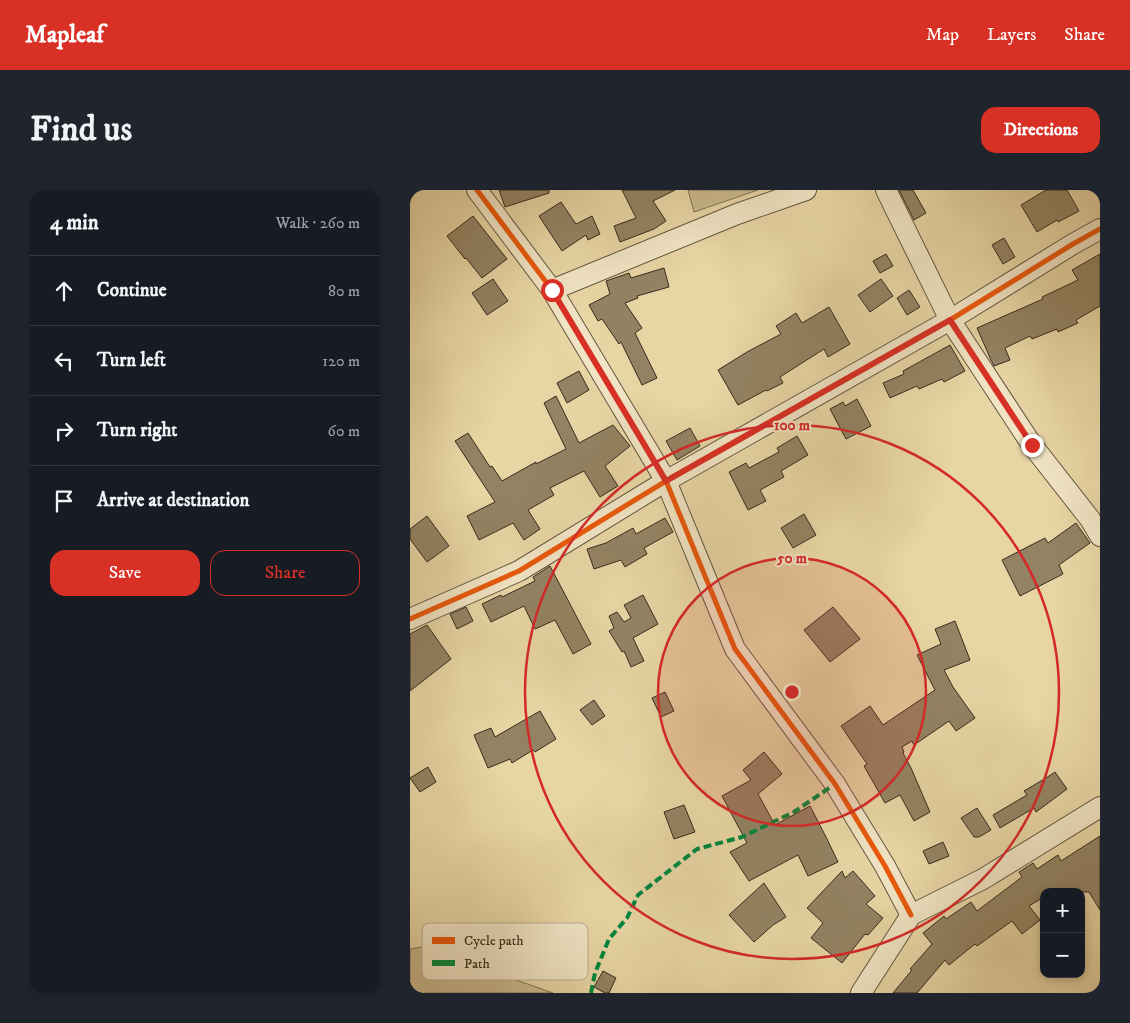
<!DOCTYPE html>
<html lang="en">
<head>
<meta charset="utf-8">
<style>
	:root { --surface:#171b24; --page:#20242c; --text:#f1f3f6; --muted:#9ea1a6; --line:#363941; --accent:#d93025 }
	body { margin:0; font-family:"IM FELL DW Pica",serif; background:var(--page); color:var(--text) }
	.controls { position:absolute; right:15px; bottom:15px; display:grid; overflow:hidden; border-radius:10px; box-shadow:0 2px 8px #0003 }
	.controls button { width:45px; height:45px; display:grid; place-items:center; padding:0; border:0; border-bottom:1px solid var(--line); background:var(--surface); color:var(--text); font:25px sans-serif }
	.stop { position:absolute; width:15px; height:15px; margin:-11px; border:4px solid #d93025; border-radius:50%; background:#fff }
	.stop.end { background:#d93025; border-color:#fff; box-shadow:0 1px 5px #0008 }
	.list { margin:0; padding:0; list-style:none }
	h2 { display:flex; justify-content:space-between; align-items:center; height:65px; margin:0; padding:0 20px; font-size:21px }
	h2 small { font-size:16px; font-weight:400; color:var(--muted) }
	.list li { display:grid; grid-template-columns:32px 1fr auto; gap:15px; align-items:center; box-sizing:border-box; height:70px; padding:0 20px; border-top:1px solid var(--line) }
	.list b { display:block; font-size:19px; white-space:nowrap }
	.list em { font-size:16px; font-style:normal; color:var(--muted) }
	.actions { display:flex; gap:10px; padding:15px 20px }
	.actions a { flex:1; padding:11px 0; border:1px solid var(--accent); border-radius:15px; text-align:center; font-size:18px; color:var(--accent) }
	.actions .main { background:var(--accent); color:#fff }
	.icon { flex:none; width:28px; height:28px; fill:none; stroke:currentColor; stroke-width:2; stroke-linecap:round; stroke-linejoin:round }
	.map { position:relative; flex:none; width:690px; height:803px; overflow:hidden; border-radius:15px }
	header { display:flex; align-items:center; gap:30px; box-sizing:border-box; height:70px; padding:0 25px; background:var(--accent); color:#fff }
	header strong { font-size:24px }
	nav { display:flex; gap:28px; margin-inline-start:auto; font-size:18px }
	.intro { display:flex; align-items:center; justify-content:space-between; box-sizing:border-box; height:120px; padding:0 30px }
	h1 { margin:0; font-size:35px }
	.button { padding:12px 22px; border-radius:15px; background:var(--accent); color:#fff; font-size:18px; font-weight:700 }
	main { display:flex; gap:30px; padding:0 30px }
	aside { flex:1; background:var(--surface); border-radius:15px; box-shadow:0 2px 8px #0003 }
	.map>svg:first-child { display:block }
	.green { fill:#cab88d; stroke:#807255 }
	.building { fill:#938363; stroke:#372b1d }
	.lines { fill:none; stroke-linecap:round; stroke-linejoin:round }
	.minor-casing { stroke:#63563f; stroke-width:22 }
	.minor { stroke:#f0e4c4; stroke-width:20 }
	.quiet { stroke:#00873e; stroke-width:4; stroke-dasharray:8 4; stroke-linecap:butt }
	.cycleway-casing { stroke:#f0e4c4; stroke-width:8 }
	.cycleway { stroke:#e8590c; stroke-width:5 }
	.route { stroke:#d93025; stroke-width:6 }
	.ring { fill:none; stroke:#d62828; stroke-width:2.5 }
	.key { fill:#f0e4c4; stroke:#b8ac92; stroke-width:1 }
	.key-label { font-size:14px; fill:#372b1d }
	.centre { fill:#d62828; stroke:#f0e4c4; stroke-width:2.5 }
	.ring-label { font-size:15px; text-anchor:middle; font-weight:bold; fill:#d62828; stroke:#f0e4c4; stroke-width:4; stroke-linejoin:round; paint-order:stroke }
</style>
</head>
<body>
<header>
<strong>Mapleaf</strong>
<nav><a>Map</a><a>Layers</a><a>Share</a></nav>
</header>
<div class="intro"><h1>Find us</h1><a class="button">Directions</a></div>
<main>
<aside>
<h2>4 min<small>Walk · 260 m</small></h2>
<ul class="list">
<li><svg class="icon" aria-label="ahead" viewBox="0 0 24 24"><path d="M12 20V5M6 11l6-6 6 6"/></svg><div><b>Continue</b></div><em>80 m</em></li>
<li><svg class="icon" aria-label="left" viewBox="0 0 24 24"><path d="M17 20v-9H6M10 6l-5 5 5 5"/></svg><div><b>Turn left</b></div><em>120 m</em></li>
<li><svg class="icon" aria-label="right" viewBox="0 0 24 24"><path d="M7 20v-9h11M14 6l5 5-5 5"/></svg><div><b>Turn right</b></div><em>60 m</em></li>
<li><svg class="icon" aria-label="arrive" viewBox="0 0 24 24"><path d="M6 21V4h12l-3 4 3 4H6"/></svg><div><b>Arrive at destination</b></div></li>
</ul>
<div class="actions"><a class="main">Save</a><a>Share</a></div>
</aside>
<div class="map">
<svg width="690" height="803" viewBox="0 0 690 803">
	<rect width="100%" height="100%" fill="#e8d5a4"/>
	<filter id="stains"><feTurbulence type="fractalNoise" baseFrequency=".004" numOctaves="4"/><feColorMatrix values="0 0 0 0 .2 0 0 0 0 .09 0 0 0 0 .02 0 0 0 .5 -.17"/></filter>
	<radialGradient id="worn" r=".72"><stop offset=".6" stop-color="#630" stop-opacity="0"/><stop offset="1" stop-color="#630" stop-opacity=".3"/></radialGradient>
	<g class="green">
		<polygon points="278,0 348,0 284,22"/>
		<polygon points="13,757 143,803 0,803 0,759"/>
	</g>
	<g class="building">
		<polygon points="89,0 139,0 139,3 95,17"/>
		<polygon points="212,0 265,0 243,11 256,31 244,39 210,52 204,36 226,28"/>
		<polygon points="489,0 503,0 516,23 504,30"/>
		<polygon points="636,0 657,0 669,21 648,32 647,30 627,42 611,15"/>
		<polygon points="151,12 166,34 182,26 190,44 178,50 176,45 152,61 129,26"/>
		<polygon points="63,26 97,69 72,88 56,68 55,69 37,46"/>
		<polygon points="594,48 605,67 593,74 582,55"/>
		<polygon points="476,64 483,76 470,83 463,71"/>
		<polygon points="690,64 690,116 666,130 668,133 648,142 647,139 622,149 620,146 595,158 600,170 584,176 581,170 567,138 633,109 632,107 668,90 662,80"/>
		<polygon points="254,78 259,97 227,106 228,108 215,113 232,138 225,143 247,188 232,195 211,152 209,154 192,129 188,131 179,115 200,104 196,91 219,83 221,88"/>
		<polygon points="83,89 98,111 77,125 62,103"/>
		<polygon points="471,89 483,106 460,122 448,105"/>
		<polygon points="499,100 510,117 497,125 487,108"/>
		<polygon points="419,117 440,154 418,167 414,159 370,187 373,193 357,201 356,200 328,215 308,180 337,162 371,144 366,136 386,123 392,133"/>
		<polygon points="540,155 555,181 534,192 532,189 509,199 507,196 480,208 473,193 494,184 493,181"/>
		<polygon points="169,181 179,200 157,213 147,193"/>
		<polygon points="146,206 169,253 203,235 220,256 195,276 208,296 190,307 174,281 140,298 144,305 118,320 130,339 114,350 103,333 69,350 57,326 85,312 45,251 58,243 80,277 82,276 92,291 126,272 126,274 156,259 134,213"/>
		<polygon points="447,209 461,236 436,249 420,219 433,212 435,216"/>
		<polygon points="280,238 290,256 267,270 256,251"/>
		<polygon points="387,246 398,265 371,281 374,287 350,300 356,311 338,320 319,282 336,273 339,278 369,262 367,258"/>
		<polygon points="394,324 406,345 383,358 371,338"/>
		<polygon points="17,326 39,356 17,372 0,349 0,339"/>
		<polygon points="255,328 263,342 234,358 237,364 215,377 211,370 184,379 177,359 196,353 223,338 226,344"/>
		<polygon points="666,333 680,353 649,375 653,384 610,406 592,370 635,348 638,353"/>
		<polygon points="140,376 181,454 163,464 145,430 125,439 114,416 81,432 72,414 91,405 92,407 125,391 123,387"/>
		<polygon points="233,405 248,434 223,448 234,471 221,477 214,461 212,462 199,441 204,438 199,426 207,422 214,432 221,428 214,415"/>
		<polygon points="56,417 63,431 47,439 40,424"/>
		<polygon points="423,417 450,449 420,472 394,440"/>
		<polygon points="545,431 560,470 534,480 543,497 565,528 546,541 539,531 504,555 502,551 492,557 494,562 493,563 501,578 520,622 504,631 490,605 475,613 454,576 457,574 431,536 460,516 473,535 525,500 507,465 531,454 525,439"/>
		<polygon points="17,435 41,469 0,501 0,444"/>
		<polygon points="255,502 264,521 251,527 242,508"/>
		<polygon points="184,510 195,526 182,535 170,520"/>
		<polygon points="130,521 146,549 125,562 123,560 102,573 100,569 78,578 64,545 81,538 85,547"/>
		<polygon points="354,562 372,584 348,604 365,635 400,616 416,647 428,672 398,686 388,665 339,691 320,662 337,653 312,606 341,590 333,580"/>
		<polygon points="18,577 26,592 10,602 0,588"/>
		<polygon points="645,582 657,599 626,622 624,618 590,638 583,625 617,605 614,601 636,588"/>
		<polygon points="274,615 285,642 264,649 254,622"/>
		<polygon points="567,618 581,640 569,647 564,647 551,628"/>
		<polygon points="690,646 690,720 679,702 634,702 634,707 619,716 630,730 612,744 602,731 567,756 565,754 539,775 535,770 507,803 483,803 502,780 500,779 522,754 513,743 534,726 536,729 561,712 567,721 612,687 609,682 623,673 627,679 648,665 651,671"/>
		<polygon points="533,652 539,666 519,674 513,661"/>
		<polygon points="432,681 435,688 443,681 465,706 456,714 473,728 458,745 455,744 432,773 401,748 413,733 397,718"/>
		<polygon points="354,693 376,727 363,735 344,752 319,725"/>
		<polygon points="193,781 206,788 199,803 195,803 184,797"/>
	</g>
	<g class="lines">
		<defs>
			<g id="minor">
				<polyline points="67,0 142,100 256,291 325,459 425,594 475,676 501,725"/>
				<polyline points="476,0 540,130 622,255 680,329 690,346"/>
				<polyline points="142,100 327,24 396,0"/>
				<polyline points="0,429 109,381 256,291 540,130 663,54 690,39"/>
				<polyline points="451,803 501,725 573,689 690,617"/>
			</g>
		</defs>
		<use href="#minor" class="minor-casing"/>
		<use href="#minor" class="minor"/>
		<polyline class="quiet" points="181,803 185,783 199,749 217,728 228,705 287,659 332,647 384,622 425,594"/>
		<defs>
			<g id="cycleway">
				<polyline points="67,0 142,100 256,291 325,459 425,594 475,676 501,725"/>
				<polyline points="0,429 109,381 256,291 540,130 663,54 690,39"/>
			</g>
		</defs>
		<use href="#cycleway" class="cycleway-casing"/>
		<use href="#cycleway" class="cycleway"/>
	</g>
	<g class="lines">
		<polyline class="route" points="142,100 256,291 540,130 622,255"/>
	</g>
	<circle cx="382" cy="502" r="134" fill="#d62828" fill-opacity=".12"/>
	<g class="ring">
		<circle cx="382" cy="502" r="134"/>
		<circle cx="382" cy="502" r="267"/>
	</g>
	<rect x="12" y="733" width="166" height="57" rx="8" class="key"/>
	<rect x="22" y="747" width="23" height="7" fill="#e8590c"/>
	<rect x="22" y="770" width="23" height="6" fill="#00873e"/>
	<g class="key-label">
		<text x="54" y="755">Cycle path</text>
		<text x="54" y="778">Path</text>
	</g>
	<circle cx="382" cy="502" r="8" class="centre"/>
	<g class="ring-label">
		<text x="382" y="240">100 m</text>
		<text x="382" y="373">50 m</text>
	</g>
	<rect width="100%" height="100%" filter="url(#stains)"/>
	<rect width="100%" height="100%" fill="url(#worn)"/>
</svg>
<div class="controls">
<button>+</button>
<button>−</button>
</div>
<div class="stop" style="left:142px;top:100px"></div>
<div class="stop end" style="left:622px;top:255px"></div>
</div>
</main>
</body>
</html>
